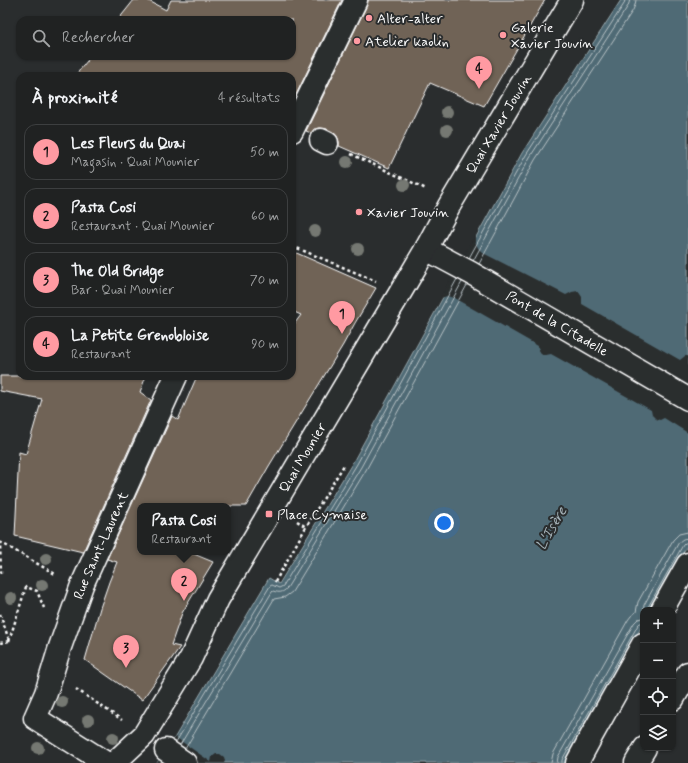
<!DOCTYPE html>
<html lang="fr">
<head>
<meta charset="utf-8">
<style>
	:root { --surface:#202222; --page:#2d2f2f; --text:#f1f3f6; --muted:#a2a4a5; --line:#3d3f40; --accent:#ff9aa2 }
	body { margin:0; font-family:Mynerve,sans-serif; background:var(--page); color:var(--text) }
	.controls { position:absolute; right:12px; bottom:12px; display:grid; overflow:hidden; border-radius:8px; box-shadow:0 1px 3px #0004 }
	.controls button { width:36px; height:36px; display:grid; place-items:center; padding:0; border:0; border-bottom:1px solid var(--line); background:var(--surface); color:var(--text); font:20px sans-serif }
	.you { position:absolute; left:444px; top:523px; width:14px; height:14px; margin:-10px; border:3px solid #fff; border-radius:50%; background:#1a73e8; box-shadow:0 0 0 6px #1a73e833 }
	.badge { display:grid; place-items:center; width:26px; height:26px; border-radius:50%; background:var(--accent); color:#111; font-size:13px; font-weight:700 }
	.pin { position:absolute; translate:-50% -33px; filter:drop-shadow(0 1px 2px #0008) }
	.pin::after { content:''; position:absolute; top:21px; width:14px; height:12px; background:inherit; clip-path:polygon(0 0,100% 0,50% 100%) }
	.popup { position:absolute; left:137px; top:503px; width:94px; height:52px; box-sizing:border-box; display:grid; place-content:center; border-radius:8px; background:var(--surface); filter:drop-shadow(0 1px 3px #0005); font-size:13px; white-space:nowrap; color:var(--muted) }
	.popup b { font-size:15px; color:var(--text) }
	.popup::after { content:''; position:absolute; left:50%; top:100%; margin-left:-8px; border:8px solid transparent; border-top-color:var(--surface) }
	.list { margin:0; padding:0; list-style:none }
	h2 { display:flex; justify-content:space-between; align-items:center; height:52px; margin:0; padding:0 16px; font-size:17px }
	h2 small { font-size:13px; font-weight:400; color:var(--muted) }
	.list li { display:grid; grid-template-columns:26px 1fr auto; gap:12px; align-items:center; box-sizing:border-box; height:56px; margin:0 8px 8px; padding:0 8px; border:1px solid var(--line); border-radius:12px }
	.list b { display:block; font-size:15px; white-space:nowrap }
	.list p { margin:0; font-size:13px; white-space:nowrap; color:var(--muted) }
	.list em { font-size:13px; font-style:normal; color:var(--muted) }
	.icon { flex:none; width:22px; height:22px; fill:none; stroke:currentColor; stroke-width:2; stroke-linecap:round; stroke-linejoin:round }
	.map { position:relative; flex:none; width:688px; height:763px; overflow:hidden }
	.search { position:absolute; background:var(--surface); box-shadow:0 1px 3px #0004; left:16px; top:16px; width:280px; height:44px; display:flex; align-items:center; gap:10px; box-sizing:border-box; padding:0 14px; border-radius:12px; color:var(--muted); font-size:15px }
	.panel { position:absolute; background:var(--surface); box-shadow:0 1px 3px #0004; left:16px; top:72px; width:280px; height:308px; border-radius:12px }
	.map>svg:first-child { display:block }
	.water { fill:#4f6a74; stroke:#95a6ac }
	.pier { fill:#2a2d2e }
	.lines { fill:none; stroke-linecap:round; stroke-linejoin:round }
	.shore { stroke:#b9c3c7; stroke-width:1 }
	.building { fill:#706357; stroke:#fff }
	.minor-casing { stroke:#fff; stroke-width:25 }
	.major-casing { stroke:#fff; stroke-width:25 }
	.path { stroke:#fff; stroke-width:2.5; stroke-dasharray:3 3; stroke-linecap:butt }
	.minor { stroke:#2a2d2e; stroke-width:22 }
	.major { stroke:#2a2d2e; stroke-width:22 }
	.tree { fill:#757872 }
	.poi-dot { fill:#ff9aa2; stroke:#2a2d2e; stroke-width:1.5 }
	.labels { text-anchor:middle; stroke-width:4; stroke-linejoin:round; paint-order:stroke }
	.poi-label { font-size:14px; fill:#fff; stroke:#2a2d2e; text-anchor:start }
	.street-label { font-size:14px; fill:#fff; stroke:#2a2d2e }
	.water-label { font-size:15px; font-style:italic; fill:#a7b4ba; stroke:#2a2d2e }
</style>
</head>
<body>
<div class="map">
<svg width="688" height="763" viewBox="0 0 688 763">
	<rect width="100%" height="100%" fill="#2a2d2e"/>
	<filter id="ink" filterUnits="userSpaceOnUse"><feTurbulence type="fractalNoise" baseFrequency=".025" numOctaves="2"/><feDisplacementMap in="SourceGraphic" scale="8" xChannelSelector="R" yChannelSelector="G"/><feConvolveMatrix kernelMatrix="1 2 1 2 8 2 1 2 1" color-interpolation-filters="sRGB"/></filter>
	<g filter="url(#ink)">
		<polygon class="water" points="621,0 688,0 688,544 651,610 643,610 643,624 565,763 157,763 175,737 269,578 279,584 353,462 522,153"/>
		<g class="pier">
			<polygon points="475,236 475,241 478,248 483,253 566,295 572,292 578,291 582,297 582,304 680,360 685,356 688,356 688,433 664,418 660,420 656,419 652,415 651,410 551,354 546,355 542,355 539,350 538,346 454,298 447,296 441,298"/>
			<polygon points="175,737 211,762 212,757 216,754 220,754 224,757 225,761 224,763 157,763"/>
		</g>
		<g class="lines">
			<g class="shore">
				<polyline points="469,258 526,155 624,4 625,0"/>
				<polyline points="473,261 530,157 628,6 630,0"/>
				<polyline points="479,264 535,160 633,10 635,5 636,0"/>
				<polyline points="648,610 648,607 683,545 685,543 688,543"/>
				<polyline points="643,612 644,605 679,542 683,539 688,538"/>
				<polyline points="176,742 270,586 272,585 279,588 283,586 357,464 457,279"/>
				<path d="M180,745L272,592L273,591C279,593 283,593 287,588L361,467L462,282"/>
				<polyline points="185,749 274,599 285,597 292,592 366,470 467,285"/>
				<polyline points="551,763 553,754 628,620 631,616 636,612 638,602 673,540 679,534 688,532"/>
				<polyline points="557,763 558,757 634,623 638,619 643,618"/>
				<polyline points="562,763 562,760 638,625 640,623 643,623"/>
			</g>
		</g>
		<g class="building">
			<polygon points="134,0 147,0 166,10 171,0 342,0 292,103 292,76 75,76 91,56 292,56 292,20 118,20"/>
			<polygon points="368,0 545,0 484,106 430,83 389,168 339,146 339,142 337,136 333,132 327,129 320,128 314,129 311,133 306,131 367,5"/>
			<polygon points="292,251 376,288 355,323 343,345 269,466 246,506 140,506 140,552 189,552 213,562 182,613 171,645 180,647 142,700 85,660 100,608 109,582 117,562 107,559 172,416 178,420 197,376 292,376 292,327 301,315 292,311"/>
			<polygon points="0,376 146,376 140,392 151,400 83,552 15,536 19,452 26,454 42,399 0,391"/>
		</g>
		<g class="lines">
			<defs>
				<g id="minor">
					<polyline points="292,131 356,0"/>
					<polyline points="321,140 327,143"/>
					<polyline points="662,610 688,564"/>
					<polyline points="166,750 185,763"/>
					<path id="s1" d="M106,763L35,718L46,693L60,647L82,585L176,376"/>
					<polyline points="577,763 592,735 643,644"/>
				</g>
				<g id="major">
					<path id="s2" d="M426,249L471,273L688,399"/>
					<polyline points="673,699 688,673"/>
					<path id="s3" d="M114,763L144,735L158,712L191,658L218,599L400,293L426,249L449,206L572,0"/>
					<polyline points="636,763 645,748"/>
				</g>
			</defs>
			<use href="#minor" class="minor-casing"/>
			<use href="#major" class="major-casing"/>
			<g class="path">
				<polyline points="351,154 426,189"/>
				<polyline points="292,198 294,199 292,204"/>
				<polyline points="292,246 376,281"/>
				<polyline points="297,521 306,527"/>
				<polyline points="0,542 57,575"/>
				<polyline points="0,573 1,572 0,542"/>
				<polyline points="275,582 306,527 344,465"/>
				<polyline points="0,614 9,640"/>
				<polyline points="9,641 26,587 37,591 44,608"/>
				<polyline points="0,643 9,641"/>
				<polyline points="76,689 122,720"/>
			</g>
			<use href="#minor" class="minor"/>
			<use href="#major" class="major"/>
		</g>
		<g class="tree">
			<circle cx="447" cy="112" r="6"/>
			<circle cx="447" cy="130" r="6"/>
			<circle cx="347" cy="162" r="6"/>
			<circle cx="404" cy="185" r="6"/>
			<circle cx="315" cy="231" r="6"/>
			<circle cx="358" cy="249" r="6"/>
			<circle cx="46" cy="559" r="6"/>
			<circle cx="42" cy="585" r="6"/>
			<circle cx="11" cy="598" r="6"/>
			<circle cx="62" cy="702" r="6"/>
			<circle cx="88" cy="720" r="6"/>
			<circle cx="113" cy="738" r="6"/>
			<circle cx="38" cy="748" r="6"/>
		</g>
	</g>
	<g class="poi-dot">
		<circle cx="369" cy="18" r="4"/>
		<circle cx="503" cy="35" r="4"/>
		<circle cx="357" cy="41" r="4"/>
		<circle cx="359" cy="212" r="4"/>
		<rect x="265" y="510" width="8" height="8" rx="2"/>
	</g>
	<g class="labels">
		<g class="poi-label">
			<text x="377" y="23">Alter-alter</text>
			<text x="511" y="32">Galerie<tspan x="511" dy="16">Xavier Jouvin</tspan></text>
			<text x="365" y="46">Atelier kaolin</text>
			<text x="367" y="217">Xavier Jouvin</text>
			<text x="277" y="519">Place Cymaise</text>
		</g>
		<g class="street-label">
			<text dy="5" stroke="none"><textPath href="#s3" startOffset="748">Quai Xavier Jouvin</textPath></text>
			<text dy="5" stroke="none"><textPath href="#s2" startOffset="151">Pont de la Citadelle</textPath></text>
			<text dy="5" stroke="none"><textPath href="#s3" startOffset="361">Quai Mounier</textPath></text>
			<text dy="5" stroke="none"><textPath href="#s1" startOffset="269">Rue Saint-Laurent</textPath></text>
		</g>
		<g class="water-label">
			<text transform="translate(551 528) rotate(-60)" y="5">L'Isère</text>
		</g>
	</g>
</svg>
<div class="controls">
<button>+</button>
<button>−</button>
<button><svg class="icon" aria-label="locate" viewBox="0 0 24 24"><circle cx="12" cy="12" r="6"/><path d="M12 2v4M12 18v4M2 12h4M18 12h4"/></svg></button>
<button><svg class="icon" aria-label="layers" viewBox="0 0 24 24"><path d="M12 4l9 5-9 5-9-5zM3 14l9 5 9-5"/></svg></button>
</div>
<div class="you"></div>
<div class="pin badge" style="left:342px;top:334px">1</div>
<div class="pin badge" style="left:184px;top:601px">2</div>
<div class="popup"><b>Pasta Cosi</b>Restaurant</div>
<div class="pin badge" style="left:126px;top:668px">3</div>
<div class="pin badge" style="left:479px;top:89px">4</div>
<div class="search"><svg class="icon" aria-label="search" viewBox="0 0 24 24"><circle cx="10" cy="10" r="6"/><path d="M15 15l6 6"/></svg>Rechercher</div>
<section class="panel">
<h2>À proximité<small>4 résultats</small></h2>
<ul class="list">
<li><span class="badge">1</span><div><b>Les Fleurs du Quai</b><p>Magasin · Quai Mounier</p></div><em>50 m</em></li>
<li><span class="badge">2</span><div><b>Pasta Cosi</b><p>Restaurant · Quai Mounier</p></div><em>60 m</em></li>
<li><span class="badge">3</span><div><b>The Old Bridge</b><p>Bar · Quai Mounier</p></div><em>70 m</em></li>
<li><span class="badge">4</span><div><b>La Petite Grenobloise</b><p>Restaurant</p></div><em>90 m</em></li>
</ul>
</section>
</div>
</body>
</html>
